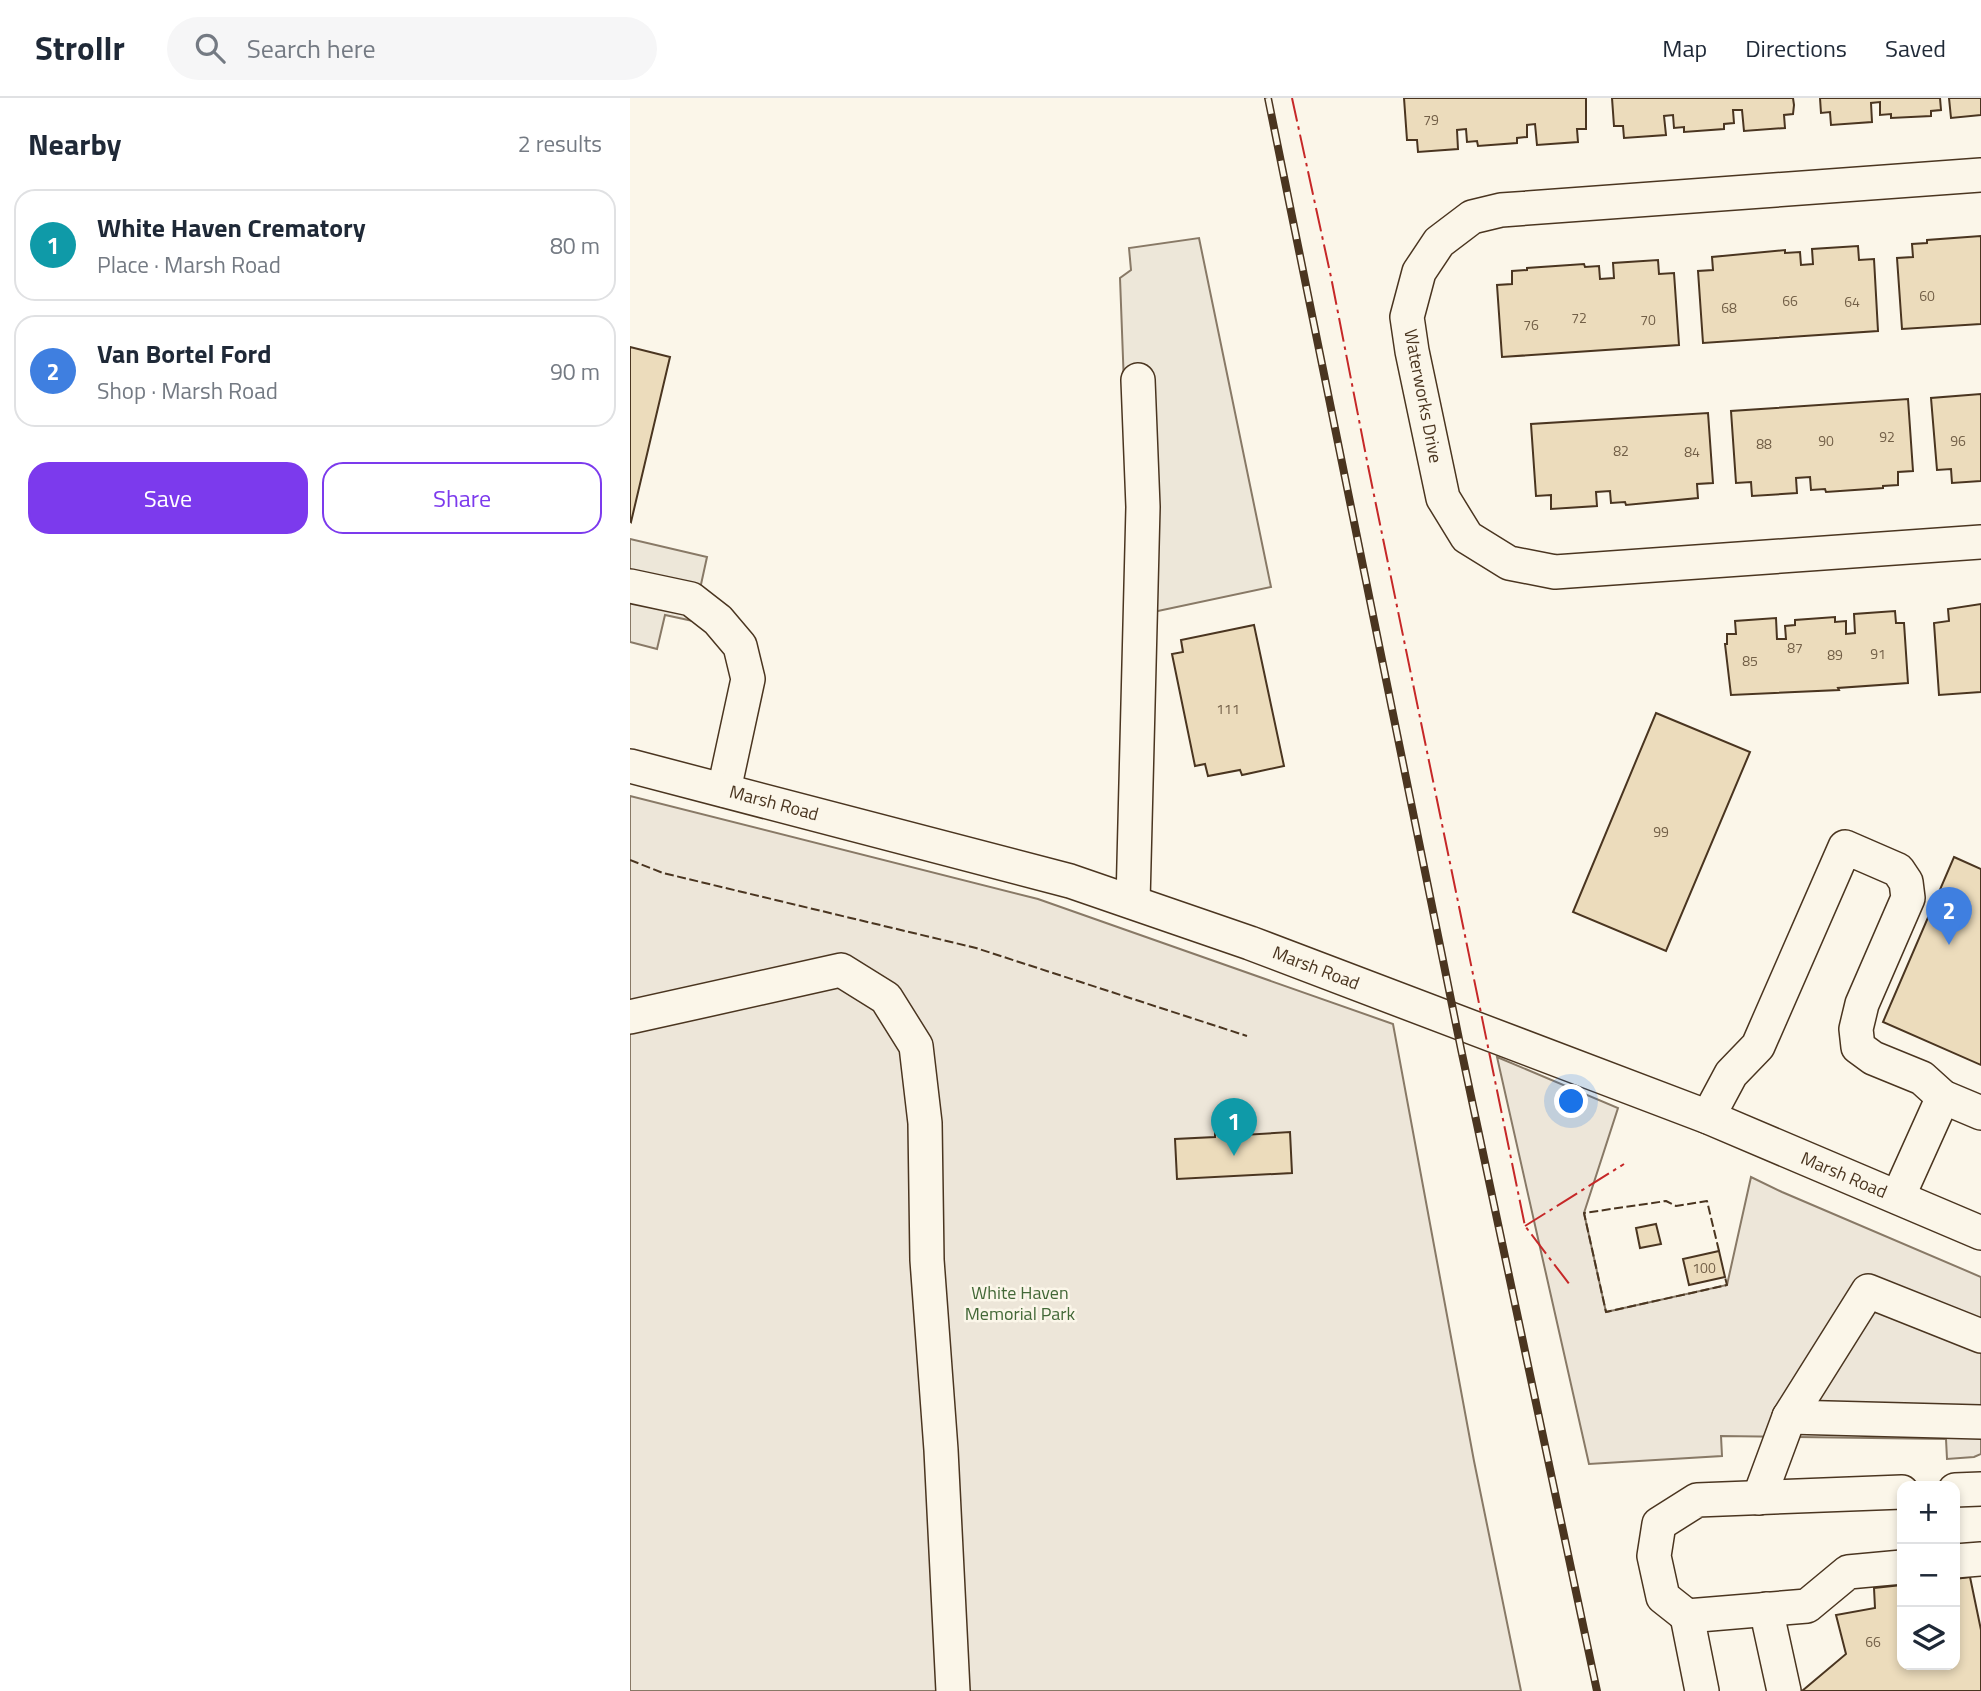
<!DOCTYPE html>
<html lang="en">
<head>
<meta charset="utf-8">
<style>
	:root { --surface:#fff; --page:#f6f6f7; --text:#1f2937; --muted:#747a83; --line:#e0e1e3; --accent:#7c3aed }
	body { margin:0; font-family:"Titillium Web",sans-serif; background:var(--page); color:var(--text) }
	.controls { position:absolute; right:21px; bottom:21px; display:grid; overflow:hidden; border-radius:14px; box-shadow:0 4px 10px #0003 }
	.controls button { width:63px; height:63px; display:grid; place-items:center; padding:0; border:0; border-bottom:2px solid var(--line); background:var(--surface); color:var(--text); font:35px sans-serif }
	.you { position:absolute; left:942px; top:1004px; width:24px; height:24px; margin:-18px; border:5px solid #fff; border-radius:50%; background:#1a73e8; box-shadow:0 0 0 10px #1a73e833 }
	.badge { display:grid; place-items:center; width:46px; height:46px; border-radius:50%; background:var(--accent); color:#fff; font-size:23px; font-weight:700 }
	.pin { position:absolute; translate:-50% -58px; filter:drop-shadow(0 2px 4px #0008) }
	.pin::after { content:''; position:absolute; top:37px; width:24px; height:21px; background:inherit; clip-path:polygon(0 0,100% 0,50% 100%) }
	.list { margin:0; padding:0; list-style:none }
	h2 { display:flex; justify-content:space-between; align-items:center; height:91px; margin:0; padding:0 28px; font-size:30px }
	h2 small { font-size:23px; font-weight:400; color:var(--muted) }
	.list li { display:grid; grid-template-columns:46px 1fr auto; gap:21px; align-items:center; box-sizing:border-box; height:112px; margin:0 14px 14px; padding:0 14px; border:2px solid var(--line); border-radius:21px }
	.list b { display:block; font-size:26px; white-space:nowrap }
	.list p { margin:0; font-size:23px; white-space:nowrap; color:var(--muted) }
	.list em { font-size:23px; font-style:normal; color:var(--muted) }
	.actions { display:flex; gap:14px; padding:21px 28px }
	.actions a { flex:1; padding:16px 0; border:2px solid var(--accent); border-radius:21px; text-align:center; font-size:24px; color:var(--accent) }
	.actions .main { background:var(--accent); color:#fff }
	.icon { flex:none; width:38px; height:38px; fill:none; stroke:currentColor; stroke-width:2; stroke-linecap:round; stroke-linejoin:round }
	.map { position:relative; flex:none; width:1351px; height:1593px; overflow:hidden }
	header { display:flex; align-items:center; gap:42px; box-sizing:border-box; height:98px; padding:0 35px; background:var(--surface); border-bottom:2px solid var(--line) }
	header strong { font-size:33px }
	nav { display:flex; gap:38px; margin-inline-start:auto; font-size:24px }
	.search { width:490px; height:63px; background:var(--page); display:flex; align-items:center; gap:18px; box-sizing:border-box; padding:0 24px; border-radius:38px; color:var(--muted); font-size:26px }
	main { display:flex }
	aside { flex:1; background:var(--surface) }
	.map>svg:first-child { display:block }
	.green { fill:#ede6d9; stroke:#887966; stroke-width:2 }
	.parking { fill:#ede7d9; stroke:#887966; stroke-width:2 }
	.building { fill:#ecdcbc; stroke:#4a3520; stroke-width:2 }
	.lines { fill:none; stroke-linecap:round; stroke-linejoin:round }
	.minor-casing { stroke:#4a3520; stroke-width:36 }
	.minor { stroke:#fbf6e9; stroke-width:33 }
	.rail-casing { stroke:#4a3520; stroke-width:8 }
	.rail { stroke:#fbf6e9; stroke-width:5; stroke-dasharray:16; stroke-linecap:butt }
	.fence { stroke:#4a3520; stroke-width:2; stroke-dasharray:9 3.5; stroke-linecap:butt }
	.power { stroke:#c62828; stroke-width:2; stroke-dasharray:24 5 3.5 5; stroke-linecap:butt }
	.labels { text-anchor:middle; stroke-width:5; stroke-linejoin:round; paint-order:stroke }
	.number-label { font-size:14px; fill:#725f47 }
	.street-label { font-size:18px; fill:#4a3520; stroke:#fbf6e9 }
	.park-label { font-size:18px; fill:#436837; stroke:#fbf6e9 }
</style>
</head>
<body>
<header>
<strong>Strollr</strong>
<div class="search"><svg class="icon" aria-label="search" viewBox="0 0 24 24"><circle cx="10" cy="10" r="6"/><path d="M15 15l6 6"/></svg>Search here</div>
<nav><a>Map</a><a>Directions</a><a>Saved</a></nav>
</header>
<main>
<aside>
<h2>Nearby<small>2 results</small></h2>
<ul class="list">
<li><span class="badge" style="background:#0f9aa8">1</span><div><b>White Haven Crematory</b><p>Place · Marsh Road</p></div><em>80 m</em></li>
<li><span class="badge" style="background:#3f7fe0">2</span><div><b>Van Bortel Ford</b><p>Shop · Marsh Road</p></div><em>90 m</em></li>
</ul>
<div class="actions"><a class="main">Save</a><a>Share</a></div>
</aside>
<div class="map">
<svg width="1351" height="1593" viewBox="0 0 1351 1593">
	<rect width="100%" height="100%" fill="#fbf6e9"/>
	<g class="green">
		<polygon points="0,698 408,801 763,926 844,1363 891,1593 0,1593"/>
		<polygon points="867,959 988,1010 954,1115 976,1214 1097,1187 1121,1079 1152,1094 1351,1179 1351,1356 1344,1359 1317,1361 1316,1341 1091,1338 1092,1358 959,1366"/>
	</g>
	<g class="parking">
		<polygon points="569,140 641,489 495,520 498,394 490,180 501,172 499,150"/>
		<polygon points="0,441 77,459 63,523 35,517 27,551 0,544"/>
	</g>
	<g class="building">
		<polygon points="774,0 956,0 956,31 947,31 948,44 907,47 905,26 897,27 897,39 887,40 887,45 848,48 847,43 837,44 836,31 827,32 828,51 788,54 787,42 777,42"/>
		<polygon points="982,0 1163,0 1164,7 1163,16 1154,17 1155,30 1114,33 1112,12 1103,12 1104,25 1094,26 1094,31 1054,34 1054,29 1044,30 1043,17 1034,18 1036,37 994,40 993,28 984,28"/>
		<polygon points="1190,0 1310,0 1311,12 1301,13 1301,18 1261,20 1261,16 1250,17 1250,4 1241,5 1242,24 1201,27 1200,14 1191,15"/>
		<polygon points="1319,0 1351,0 1351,17 1321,20"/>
		<polygon points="1351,138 1351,226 1272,231 1267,160 1283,159 1282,146 1297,145 1297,142"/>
		<polygon points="1228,148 1229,162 1244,161 1248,233 1073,245 1068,173 1083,172 1082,159 1155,152 1155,155 1170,154 1171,167 1183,166 1182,151"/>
		<polygon points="1028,162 1029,176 1044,175 1049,247 872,259 867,187 882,186 882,173 897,172 897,170 954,166 955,169 969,168 970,181 984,180 983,165"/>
		<polygon points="0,249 40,259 1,424 0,423"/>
		<polygon points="1351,296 1351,383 1322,385 1321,371 1307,372 1301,300"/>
		<polygon points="1278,301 1283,373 1268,374 1268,387 1253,388 1253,390 1196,394 1195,391 1181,392 1180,379 1166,380 1167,395 1122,398 1121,384 1106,385 1101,313"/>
		<polygon points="1078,315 1083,385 1067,386 1068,400 996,407 995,404 981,405 980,393 966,394 967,408 921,411 921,397 906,398 901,326"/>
		<polygon points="1351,506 1351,594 1309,597 1304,525 1319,523 1318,511"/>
		<polygon points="1265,513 1266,525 1274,525 1278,585 1208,590 1209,592 1101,597 1095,546 1097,546 1097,536 1106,536 1105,523 1146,520 1147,541 1156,541 1155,528 1165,527 1165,522 1205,519 1205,524 1216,523 1216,536 1225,535 1224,516"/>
		<polygon points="624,527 654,668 612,677 610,672 578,678 575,666 565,668 542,556 553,554 551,542"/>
		<polygon points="1026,615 1120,654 1036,853 943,814"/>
		<polygon points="1324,759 1351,771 1351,967 1253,924"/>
		<polygon points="613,1031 613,1037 660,1034 662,1075 547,1081 545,1041 585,1039 585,1032"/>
		<polygon points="1026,1126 1031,1146 1010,1150 1006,1130"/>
		<polygon points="1089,1153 1095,1179 1059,1187 1053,1161"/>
		<polygon points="1340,1479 1351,1532 1351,1593 1172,1593 1216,1556 1206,1517 1245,1510 1244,1490 1272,1487 1272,1567 1325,1567 1325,1481"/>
	</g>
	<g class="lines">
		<defs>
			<g id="minor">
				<polyline points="1351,77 871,112 842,119 809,144 789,174 777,219 782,253 813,400 837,439 879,465 925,474 1351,444"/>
				<polyline points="0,488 61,501 88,522 110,548 118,581 94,692"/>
				<polyline points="0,668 440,783 620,845 1078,1019 1351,1135"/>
				<polyline points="503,804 513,409 508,282"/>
				<polyline points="0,919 211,872 256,900 286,948 295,1025 297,1162 311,1352 323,1593"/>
				<polyline points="1078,1019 1101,976 1128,948 1215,749 1268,772 1276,784 1278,800 1232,906 1226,931 1228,949 1243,960 1292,980 1313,999 1351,1015"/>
				<polyline points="1268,1099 1313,999"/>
				<polyline points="1159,1319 1351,1324"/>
				<polyline points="1325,1392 1351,1391"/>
				<polyline points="1129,1400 1159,1319 1238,1193 1351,1238"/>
				<polyline points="1325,1463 1351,1461"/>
				<polyline points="1136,1511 1154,1593"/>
				<polyline points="1057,1518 1033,1499 1024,1458 1029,1426 1067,1402 1272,1394"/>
				<polyline points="1072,1593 1057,1518 1177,1508 1218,1474 1272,1469"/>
			</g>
		</defs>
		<use href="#minor" class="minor-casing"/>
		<use href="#minor" class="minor"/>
		<defs>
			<polyline id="rail" points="638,0 831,951 967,1593"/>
		</defs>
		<use href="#rail" class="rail-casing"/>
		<use href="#rail" class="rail"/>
		<g class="fence">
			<polyline points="0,762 33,775 346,850 617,938"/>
			<polyline points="1089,1153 1077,1103 1046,1108 1036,1103 954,1115 976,1214 1097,1187 1095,1179"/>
		</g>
		<g class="power">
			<polyline points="662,0 701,179 738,368 895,1128 940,1187"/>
			<polyline points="895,1128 994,1066"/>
		</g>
	</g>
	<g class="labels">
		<g class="number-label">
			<text x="801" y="27">79</text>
			<text x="1297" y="203">60</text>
			<text x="1160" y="208">66</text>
			<text x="1222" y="209">64</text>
			<text x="1099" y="215">68</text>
			<text x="949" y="225">72</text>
			<text x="1018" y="227">70</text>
			<text x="901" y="232">76</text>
			<text x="1257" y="344">92</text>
			<text x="1196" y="348">90</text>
			<text x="1328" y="348">96</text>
			<text x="1134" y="351">88</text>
			<text x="991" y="358">82</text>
			<text x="1062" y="359">84</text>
			<text x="1165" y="555">87</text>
			<text x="1248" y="561">91</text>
			<text x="1205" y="562">89</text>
			<text x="1120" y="568">85</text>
			<text x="598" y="616">111</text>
			<text x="1031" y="739">99</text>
			<text x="1074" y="1175">100</text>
			<text x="1243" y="1549">66</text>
		</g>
		<g class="street-label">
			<text transform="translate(793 298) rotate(79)" y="6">Waterworks Drive</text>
			<text transform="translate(144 705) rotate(15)" y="6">Marsh Road</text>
			<text transform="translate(686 870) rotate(21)" y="6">Marsh Road</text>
			<text transform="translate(1214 1077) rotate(23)" y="6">Marsh Road</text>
		</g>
		<g class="park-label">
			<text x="390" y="1201">White Haven<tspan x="390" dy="21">Memorial Park</tspan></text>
		</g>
	</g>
</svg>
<div class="controls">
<button>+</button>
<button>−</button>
<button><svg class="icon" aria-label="layers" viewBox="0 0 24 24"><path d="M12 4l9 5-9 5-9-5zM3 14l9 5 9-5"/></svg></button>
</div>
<div class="you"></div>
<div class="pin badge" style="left:604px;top:1058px;background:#0f9aa8">1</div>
<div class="pin badge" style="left:1319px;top:847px;background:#3f7fe0">2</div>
</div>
</main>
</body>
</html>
